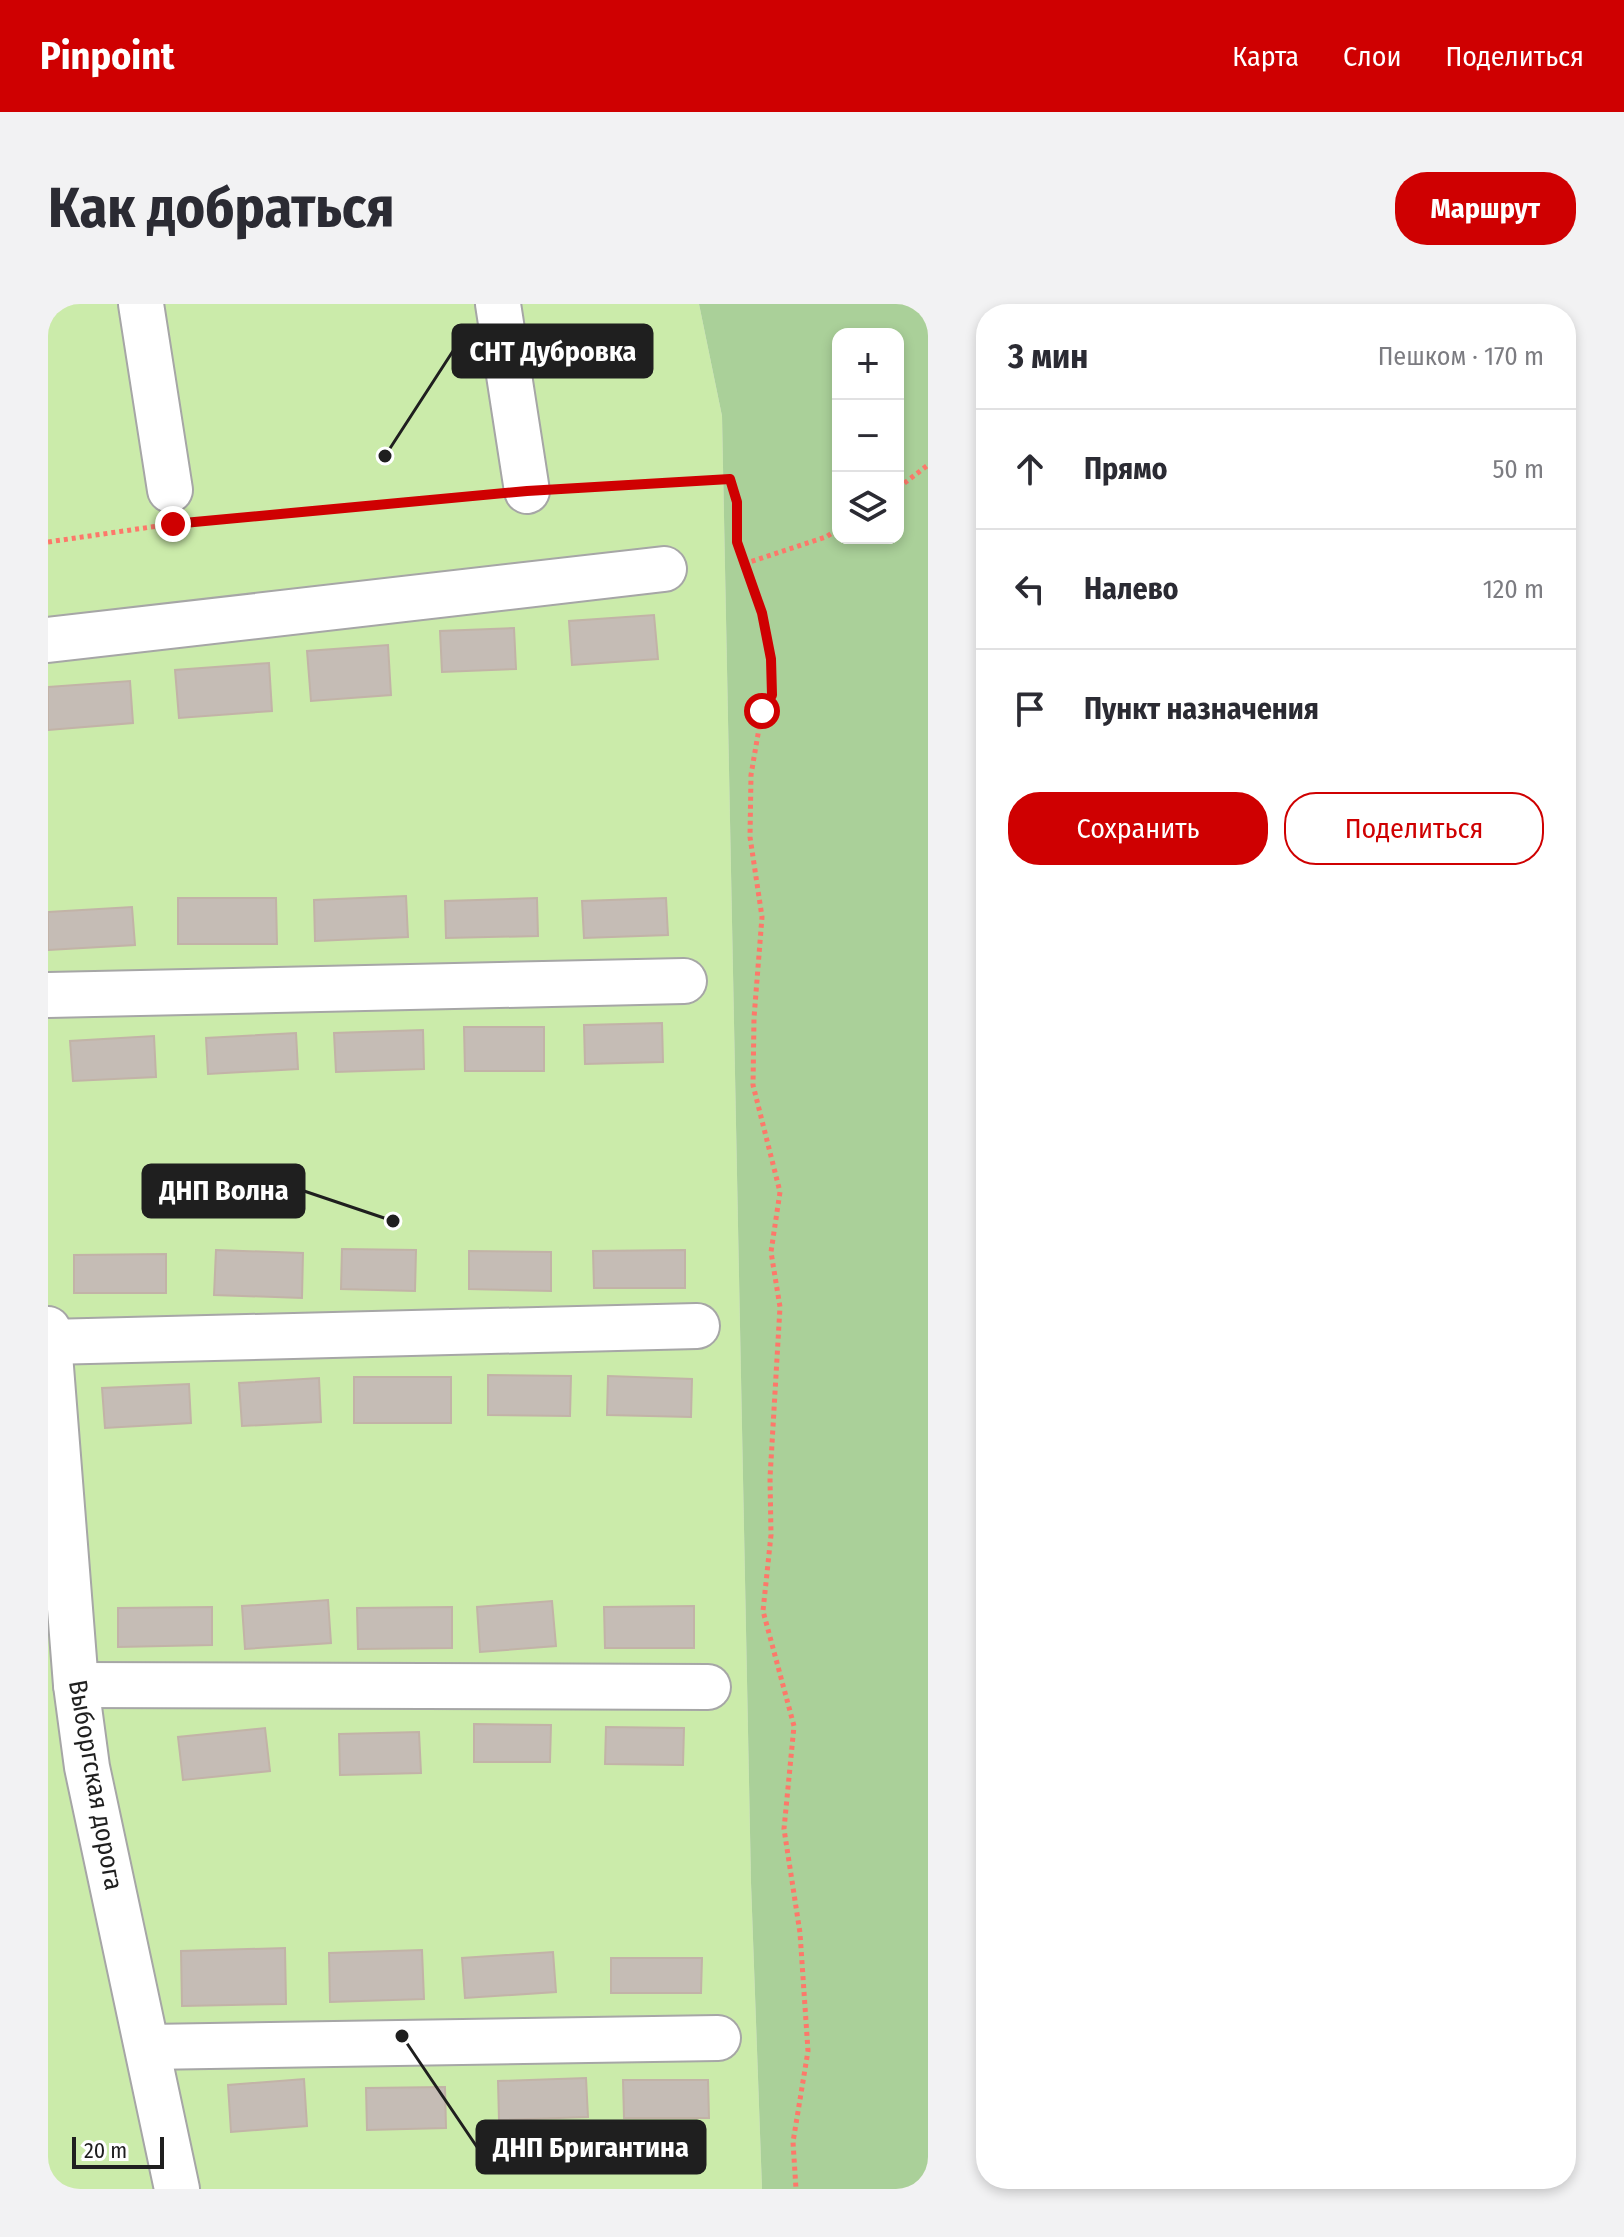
<!DOCTYPE html>
<html lang="ru">
<head>
<meta charset="utf-8">
<style>
	:root { --surface:#fff; --page:#f2f2f3; --text:#2b2b33; --muted:#7c7c81; --line:#e1e1e2; --accent:#cf0001 }
	body { margin:0; font-family:"Fira Sans Condensed",sans-serif; background:var(--page); color:var(--text) }
	.controls { position:absolute; right:24px; top:24px; display:grid; overflow:hidden; border-radius:16px; box-shadow:0 4px 12px #0003 }
	.controls button { width:72px; height:72px; display:grid; place-items:center; padding:0; border:0; border-bottom:2px solid var(--line); background:var(--surface); color:var(--text); font:40px sans-serif }
	.scale { position:absolute; left:24px; bottom:20px; width:92px; box-sizing:border-box; padding-left:8px; border:4px solid #1f1f1f; border-top:0; font-size:22px; line-height:28px; white-space:nowrap; color:#1f1f1f; -webkit-text-stroke:6px #fff; paint-order:stroke }
	.stop { position:absolute; width:24px; height:24px; margin:-18px; border:6px solid #cf0001; border-radius:50%; background:#fff }
	.stop.end { background:#cf0001; border-color:#fff; box-shadow:0 2px 8px #0008 }
	.list { margin:0; padding:0; list-style:none }
	h2 { display:flex; justify-content:space-between; align-items:center; height:104px; margin:0; padding:0 32px; font-size:34px }
	h2 small { font-size:26px; font-weight:400; color:var(--muted) }
	.list li { display:grid; grid-template-columns:52px 1fr auto; gap:24px; align-items:center; box-sizing:border-box; height:120px; padding:0 32px; border-top:2px solid var(--line) }
	.list b { display:block; font-size:30px; white-space:nowrap }
	.list em { font-size:26px; font-style:normal; color:var(--muted) }
	.actions { display:flex; gap:16px; padding:24px 32px }
	.actions a { flex:1; padding:18px 0; border:2px solid var(--accent); border-radius:32px; text-align:center; font-size:28px; color:var(--accent) }
	.actions .main { background:var(--accent); color:#fff }
	.icon { flex:none; width:44px; height:44px; fill:none; stroke:currentColor; stroke-width:2; stroke-linecap:round; stroke-linejoin:round }
	.map { position:relative; flex:none; width:880px; height:1885px; overflow:hidden; border-radius:32px }
	header { display:flex; align-items:center; gap:48px; box-sizing:border-box; height:112px; padding:0 40px; background:var(--accent); color:#fff }
	header strong { font-size:38px }
	nav { display:flex; gap:44px; margin-inline-start:auto; font-size:28px }
	.intro { display:flex; align-items:center; justify-content:space-between; box-sizing:border-box; height:192px; padding:0 48px }
	h1 { margin:0; font-size:56px }
	.button { padding:20px 36px; border-radius:32px; background:var(--accent); color:#fff; font-size:28px; font-weight:700 }
	main { display:flex; gap:48px; padding:0 48px }
	aside { flex:1; background:var(--surface); border-radius:32px; box-shadow:0 4px 12px #0003 }
	.map>svg:first-child { display:block }
	.grass { fill:#cbebaa }
	.forest { fill:#aad099; fill-rule:evenodd }
	.building { fill:#c5bcb5; stroke:#c2b3a7; stroke-width:2 }
	.lines { fill:none; stroke-linecap:round; stroke-linejoin:round }
	.minor-casing { stroke:#a6a6a6; stroke-width:48 }
	.path { stroke:#fd786a; stroke-width:5; stroke-dasharray:4 4; stroke-linecap:butt }
	.minor { stroke:#fff; stroke-width:44 }
	.route { stroke:#cf0001; stroke-width:10 }
	.labels { text-anchor:middle; stroke-width:7; stroke-linejoin:round; paint-order:stroke }
	.street-label { font-size:26px; fill:#1f1f1f; stroke:#fff }
	.leader { fill:none; stroke:#1f1f1f; stroke-width:3 }
	.callout-dot { fill:#1f1f1f; stroke:#fff; stroke-width:3 }
	.callout { fill:#1f1f1f; stroke:#1f1f1f; stroke-width:3 }
	.callout-label { font-size:28px; text-anchor:middle; font-weight:bold; fill:#fff }
</style>
</head>
<body>
<header>
<strong>Pinpoint</strong>
<nav><a>Карта</a><a>Слои</a><a>Поделиться</a></nav>
</header>
<div class="intro"><h1>Как добраться</h1><a class="button">Маршрут</a></div>
<main>
<div class="map">
<svg width="880" height="1885" viewBox="0 0 880 1885">
	<rect width="100%" height="100%" fill="#f0ede5"/>
	<polygon class="grass" points="0,0 651,0 674,112 703,1579 714,1885 0,1885"/>
	<path class="forest" d="M651,0H880V1885H714L703,1579L674,112ZM790,30H850V234H790Z"/>
	<g class="building">
		<polygon points="606,311 610,355 524,361 521,317"/>
		<polygon points="466,324 468,365 394,368 392,327"/>
		<polygon points="340,341 343,391 263,397 259,347"/>
		<polygon points="221,359 224,407 131,414 127,366"/>
		<polygon points="82,377 85,419 0,426 0,383"/>
		<polygon points="358,592 360,633 267,637 266,596"/>
		<polygon points="130,594 228,594 229,640 130,640"/>
		<polygon points="489,594 490,632 398,634 397,597"/>
		<polygon points="618,594 620,631 536,634 534,597"/>
		<polygon points="84,603 87,641 0,646 0,608"/>
		<polygon points="614,719 615,758 537,760 536,721"/>
		<polygon points="416,723 496,723 496,767 417,767"/>
		<polygon points="375,726 376,765 288,768 286,729"/>
		<polygon points="248,729 250,765 160,770 158,734"/>
		<polygon points="106,732 108,773 25,777 22,737"/>
		<polygon points="294,945 368,946 367,987 293,985"/>
		<polygon points="168,946 255,949 254,994 166,991"/>
		<polygon points="637,946 637,984 546,984 545,947"/>
		<polygon points="421,947 503,948 503,987 421,985"/>
		<polygon points="118,950 118,989 26,989 26,951"/>
		<polygon points="440,1071 523,1072 522,1112 440,1111"/>
		<polygon points="560,1072 644,1075 643,1113 559,1111"/>
		<rect x="306" y="1073" width="97" height="46"/>
		<polygon points="271,1074 273,1118 194,1122 191,1079"/>
		<polygon points="141,1080 143,1119 57,1124 54,1084"/>
		<polygon points="280,1296 283,1339 197,1345 194,1302"/>
		<polygon points="504,1297 508,1342 432,1348 429,1303"/>
		<polygon points="646,1302 646,1344 557,1344 556,1303"/>
		<polygon points="164,1303 164,1341 70,1343 70,1304"/>
		<polygon points="404,1303 404,1344 310,1345 309,1304"/>
		<polygon points="426,1420 503,1421 502,1458 426,1458"/>
		<polygon points="558,1423 636,1424 635,1461 557,1460"/>
		<polygon points="217,1424 222,1467 135,1476 130,1433"/>
		<polygon points="371,1428 373,1469 292,1471 291,1430"/>
		<polygon points="237,1644 238,1700 134,1702 133,1647"/>
		<polygon points="374,1646 376,1695 282,1698 281,1649"/>
		<polygon points="505,1648 508,1688 417,1694 414,1654"/>
		<polygon points="563,1654 654,1654 653,1689 563,1689"/>
		<polygon points="538,1774 540,1813 451,1816 450,1777"/>
		<polygon points="256,1775 259,1822 183,1828 180,1781"/>
		<polygon points="575,1776 660,1776 661,1814 576,1814"/>
		<polygon points="397,1783 398,1824 319,1826 318,1784"/>
	</g>
	<g class="lines">
		<defs>
			<g id="minor">
				<polyline points="93,0 122,186"/>
				<polyline points="450,0 479,187"/>
				<polyline points="0,336 616,265"/>
				<polyline points="0,691 636,677"/>
				<polyline points="0,1025 28,1381 39,1463 129,1885"/>
				<polyline points="0,1038 649,1022"/>
				<polyline points="28,1381 660,1383"/>
				<polyline points="100,1743 670,1734"/>
			</g>
		</defs>
		<use href="#minor" class="minor-casing"/>
		<g class="path">
			<polyline points="850,184 880,161"/>
			<polyline points="514,185 682,175 689,198 689,238 714,309 723,355 724,391 714,407 703,471 702,533 714,613 706,714 705,781 732,888 723,948 732,1003 722,1174 723,1231 715,1307 746,1422 736,1525 752,1629 760,1747 745,1838 748,1885"/>
			<polyline points="140,219 444,190"/>
			<polyline points="0,238 110,222"/>
			<polyline points="696,260 778,233 790,225"/>
		</g>
		<use href="#minor" class="minor"/>
	</g>
	<g class="lines">
		<polyline class="route" points="125,220 479,187 682,175 689,198 689,238 714,309 723,355 724,391 714,407"/>
	</g>
	<g class="labels">
		<g class="street-label">
			<text transform="translate(48 1481) rotate(80)" y="9">Выборгская дорога</text>
		</g>
	</g>
	<path class="leader" d="M337 152L405 47M345 917L256 887M354 1732L429 1843"/>
	<g class="callout-dot">
		<circle cx="337" cy="152" r="8"/>
		<circle cx="345" cy="917" r="8"/>
		<circle cx="354" cy="1732" r="8"/>
	</g>
	<g class="callout">
		<rect x="405" y="21" width="199" height="52" rx="8"/>
		<rect x="95" y="861" width="161" height="52" rx="8"/>
		<rect x="429" y="1817" width="228" height="52" rx="8"/>
	</g>
	<g class="callout-label">
		<text x="505" y="57">СНТ Дубровка</text>
		<text x="176" y="896">ДНП Волна</text>
		<text x="543" y="1853">ДНП Бригантина</text>
	</g>
</svg>
<div class="controls">
<button>+</button>
<button>−</button>
<button><svg class="icon" aria-label="layers" viewBox="0 0 24 24"><path d="M12 4l9 5-9 5-9-5zM3 14l9 5 9-5"/></svg></button>
</div>
<div class="scale">20 m</div>
<div class="stop" style="left:714px;top:407px"></div>
<div class="stop end" style="left:125px;top:220px"></div>
</div>
<aside>
<h2>3 мин<small>Пешком · 170 m</small></h2>
<ul class="list">
<li><svg class="icon" aria-label="ahead" viewBox="0 0 24 24"><path d="M12 20V5M6 11l6-6 6 6"/></svg><div><b>Прямо</b></div><em>50 m</em></li>
<li><svg class="icon" aria-label="left" viewBox="0 0 24 24"><path d="M17 20v-9H6M10 6l-5 5 5 5"/></svg><div><b>Налево</b></div><em>120 m</em></li>
<li><svg class="icon" aria-label="arrive" viewBox="0 0 24 24"><path d="M6 21V4h12l-3 4 3 4H6"/></svg><div><b>Пункт назначения</b></div></li>
</ul>
<div class="actions"><a class="main">Сохранить</a><a>Поделиться</a></div>
</aside>
</main>
</body>
</html>
